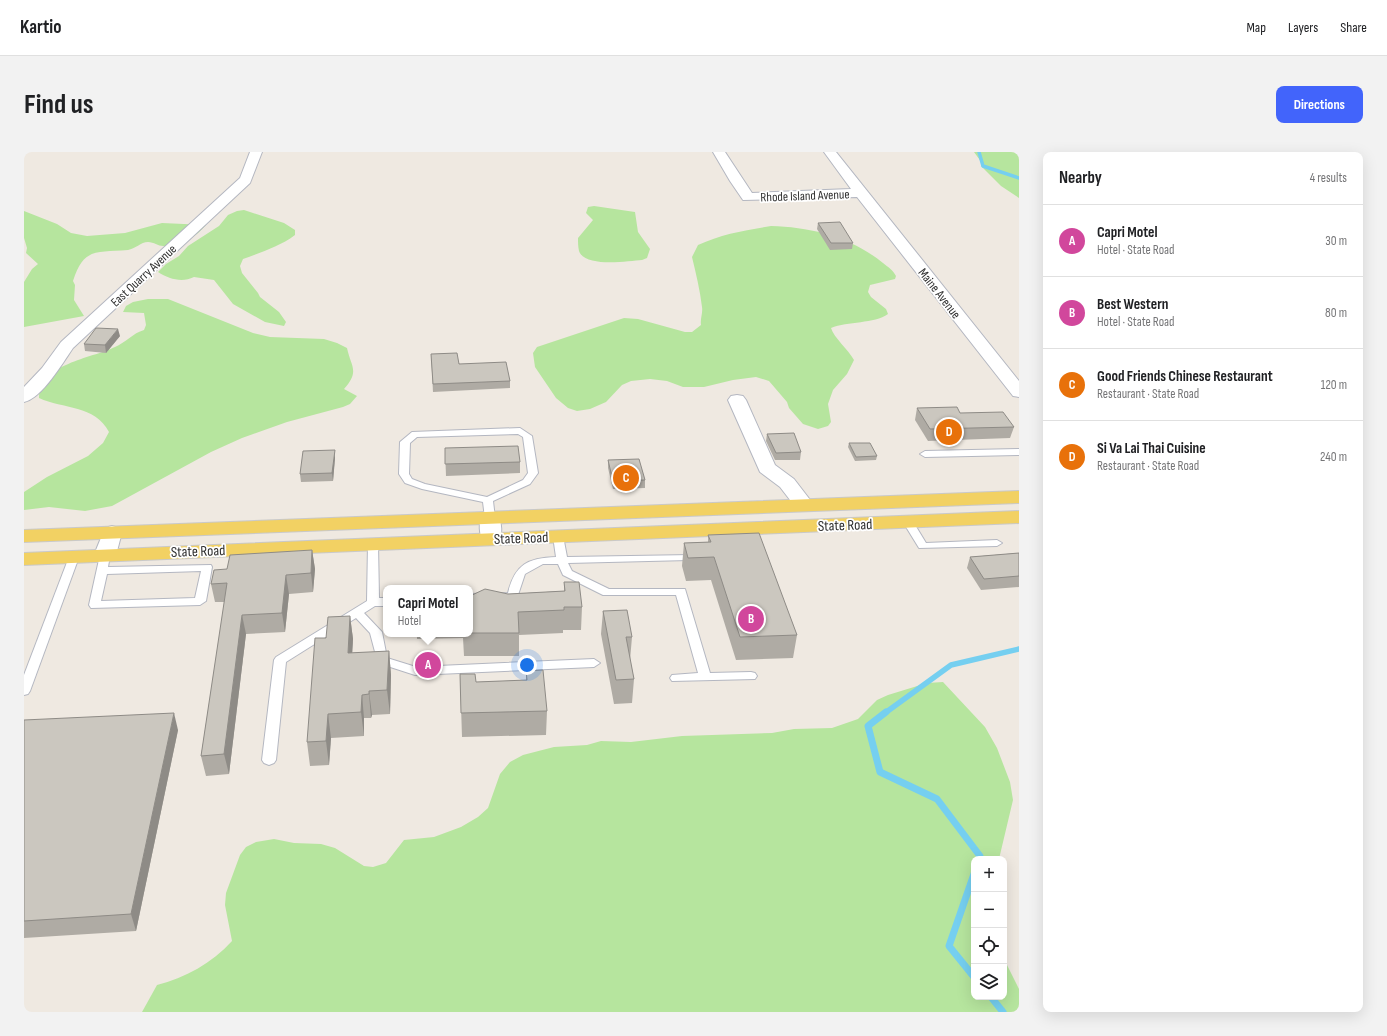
<!DOCTYPE html>
<html lang="en">
<head>
<meta charset="utf-8">
<style>
	:root { --surface:#fff; --page:#f2f2f2; --text:#202124; --muted:#757577; --line:#e0e0e0; --accent:#4264fb }
	body { margin:0; font-family:"Sofia Sans Condensed",sans-serif; background:var(--page); color:var(--text) }
	.controls { position:absolute; right:12px; bottom:12px; display:grid; overflow:hidden; border-radius:8px; box-shadow:0 4px 16px #0002 }
	.controls button { width:36px; height:36px; display:grid; place-items:center; padding:0; border:0; border-bottom:1px solid var(--line); background:var(--surface); color:var(--text); font:20px sans-serif }
	.you { position:absolute; left:503px; top:513px; width:14px; height:14px; margin:-10px; border:3px solid #fff; border-radius:50%; background:#1a73e8; box-shadow:0 0 0 6px #1a73e833 }
	.badge { display:grid; place-items:center; width:26px; height:26px; border-radius:50%; background:var(--accent); color:#fff; font-size:13px; font-weight:700 }
	.pin { position:absolute; translate:-50% -50%; border:2px solid #fff; box-shadow:0 1px 4px #0006 }
	.popup { position:absolute; left:359px; top:433px; width:90px; height:52px; box-sizing:border-box; display:grid; place-content:center; border-radius:8px; background:var(--surface); filter:drop-shadow(0 1px 3px #0005); font-size:13px; white-space:nowrap; color:var(--muted) }
	.popup b { font-size:15px; color:var(--text) }
	.popup::after { content:''; position:absolute; left:50%; top:100%; margin-left:-8px; border:8px solid transparent; border-top-color:var(--surface) }
	.list { margin:0; padding:0; list-style:none }
	h2 { display:flex; justify-content:space-between; align-items:center; height:52px; margin:0; padding:0 16px; font-size:17px }
	h2 small { font-size:13px; font-weight:400; color:var(--muted) }
	.list li { display:grid; grid-template-columns:26px 1fr auto; gap:12px; align-items:center; box-sizing:border-box; height:72px; padding:0 16px; border-top:1px solid var(--line) }
	.list b { display:block; font-size:15px; white-space:nowrap }
	.list p { margin:0; font-size:13px; white-space:nowrap; color:var(--muted) }
	.list em { font-size:13px; font-style:normal; color:var(--muted) }
	.icon { flex:none; width:22px; height:22px; fill:none; stroke:currentColor; stroke-width:2; stroke-linecap:round; stroke-linejoin:round }
	.map { position:relative; flex:none; width:995px; height:860px; overflow:hidden; border-radius:8px }
	header { display:flex; align-items:center; gap:24px; box-sizing:border-box; height:56px; padding:0 20px; background:var(--surface); border-bottom:1px solid var(--line) }
	header strong { font-size:19px }
	nav { display:flex; gap:22px; margin-inline-start:auto; font-size:14px }
	.intro { display:flex; align-items:center; justify-content:space-between; box-sizing:border-box; height:96px; padding:0 24px }
	h1 { margin:0; font-size:28px }
	.button { padding:10px 18px; border-radius:8px; background:var(--accent); color:#fff; font-size:14px; font-weight:700 }
	main { display:flex; gap:24px; padding:0 24px }
	aside { flex:1; background:var(--surface); border-radius:8px; box-shadow:0 4px 16px #0002 }
	.map>svg:first-child { display:block }
	.green { fill:#b6e59e }
	.lines { fill:none; stroke-linecap:round; stroke-linejoin:round }
	.stream-far2 { stroke:#75cff0; stroke-width:3.5 }
	.stream-far1 { stroke:#75cff0; stroke-width:5.5 }
	.stream { stroke:#75cff0; stroke-width:7 }
	.service-casing { stroke:#b4b7c1; stroke-width:2 }
	.minor-casing { stroke:#b4b7c1; stroke-width:2 }
	.primary-casing { stroke:#c9c9c9; stroke-width:2 }
	.service { fill:#fff; fill-rule:evenodd }
	.minor { fill:#fff; fill-rule:evenodd }
	.primary { fill:#f2d163; fill-rule:evenodd }
	.wall { fill:#afaba4 }
	.shaded-wall { fill:#8e8b86 }
	.building { fill:#cbc7bf; stroke:#8e8b86 }
	.labels { text-anchor:middle; stroke-width:3.5; stroke-linejoin:round; paint-order:stroke }
	.far-street-label { font-size:13px; fill:#2e2e2e; stroke:#fff }
	.street-label { font-size:15px; fill:#2e2e2e; stroke:#fff }
</style>
</head>
<body>
<header>
<strong>Kartio</strong>
<nav><a>Map</a><a>Layers</a><a>Share</a></nav>
</header>
<div class="intro"><h1>Find us</h1><a class="button">Directions</a></div>
<main>
<div class="map">
<svg width="995" height="860" viewBox="0 0 995 860">
	<rect width="100%" height="100%" fill="#efe9e1"/>
	<g class="green">
		<polygon points="950,0 995,0 995,46 977,34 957,14 958,11"/>
		<path d="M570,54L611,60L614,80L626,97L623,106L618,108C604,109 561,116 555,99C554,95 554,90 554,86L569,68L562,61L564,55Z"/>
		<path d="M220,58L260,71L271,78V83C255,95 237,100 219,107L216,114L218,121L234,141L236,145L255,160L262,170L260,174L241,170L209,152L190,128L170,125C158,131 145,127 134,120L142,112L155,104L164,94L195,74L204,63L213,59Z"/>
		<path d="M0,59L33,72L47,81L63,84L101,81L138,71L182,73C172,85 155,96 139,94C134,94 130,90 124,90C117,90 111,97 104,98C74,101 60,94 49,129L51,133L50,148L60,164L0,175V130L8,117L14,112L2,101L3,96L0,86Z"/>
		<path d="M747,74C787,75 827,85 859,111C864,115 869,118 872,124L871,127L846,133L844,140L847,145L862,157L864,162C850,172 824,169 807,176C810,186 824,197 830,208L823,222L809,238L804,252L807,270L804,274L794,277L779,272L765,256L763,250L745,229L732,225L709,228L680,235H659L643,229L626,227L607,229L598,233L582,250L566,257L553,259L544,256L532,246L511,215L509,201L513,195L600,166L614,167L661,180H668L677,173C676,167 679,161 678,155C676,138 672,122 668,105L674,93C697,82 722,78 747,74Z"/>
		<path d="M124,147H144L229,181L246,185L300,187L313,191L323,196C327,215 336,219 320,237L333,244L326,252L319,255L263,270L218,286L187,300L88,354L61,359L25,355L0,358V340L23,325L64,304L79,291L85,280C71,253 39,257 15,246C17,211 66,207 91,195C101,191 109,181 120,178L122,173L120,161L99,160L102,154L109,150Z"/>
		<path d="M919,530L961,575L973,596L986,630L989,648L975,707H950V845H980V807L995,837V860H118L133,833C161,826 188,811 208,789L201,753L202,741L216,703L222,695L232,690L250,687L270,691L297,692L311,696L340,714L349,715L362,711L380,688L410,685L437,675L454,665L464,656L476,622L486,610L499,603L530,595L563,593L577,589L607,590L658,584L748,581L770,577L808,576L834,567L853,548L864,543L903,531Z"/>
	</g>
	<g class="lines">
		<polyline class="stream-far2" points="955,0 959,14 995,26"/>
		<polyline class="stream-far1" points="861,561 927,513 995,497"/>
		<g class="stream">
			<polyline points="862,560 844,574 856,620 913,647 956,704 955,707"/>
			<polyline points="950,722 925,794 950,825"/>
			<polyline points="967,845 979,860"/>
		</g>
		<defs>
			<g id="service">
				<path d="M496,276L508,284L514,321L506,332L469,349L471,366L470,368L466,369L461,366L459,350L398,337L381,331L375,322L376,290L388,280ZM494,282L499,285L504,321L499,328L463,345L401,332L388,327L385,322L386,291L393,285Z"/>
				<polygon points="995,297 995,303 901,305 896,302 901,299"/>
				<polygon points="884,367 888,368 902,391 973,388 978,391 973,394 895,396 879,370"/>
				<path d="M534,381L539,384L543,405L669,403L670,405L669,407L665,408L544,411L548,419L585,437H661L686,521L727,520L731,521L733,524L731,527L648,529L646,526L648,523L674,521L652,443H579L539,423L534,412H519L501,422L493,446L446,450V442L484,441C491,412 504,406 532,405L529,384Z"/>
				<polygon points="349,389 354,392 355,446 362,446 362,454 351,454 340,461 358,480 363,506 392,515 570,507 576,511 570,515 391,523 354,511 346,481 332,466 262,510 252,608 250,611 245,613 240,611 238,608 250,508 252,505 343,449 344,392"/>
				<path d="M81,400L86,403L84,415L187,413L188,415L182,449L176,453L67,456L65,453L76,403ZM177,419L171,446L77,449L83,422Z"/>
				<polygon points="50,402 55,405 6,539 4,542 0,543 0,523 45,405"/>
			</g>
			<g id="minor">
				<path d="M226,0H238L226,31L49,196C38,212 18,246 0,250V235L18,216L37,190L216,26Z"/>
				<polygon points="689,0 701,0 728,41 827,37 800,0 812,0 995,229 995,245 989,244 833,45 719,48 706,29"/>
				<polygon points="713,243 719,244 722,248 751,313 770,327 790,353 787,357 780,359 773,357 756,335 736,320 704,248 707,244"/>
				<path d="M466,360L473,362C478,369 479,384 474,391L467,393L460,391C455,384 454,369 459,362Z"/>
				<polygon points="88,374 95,376 98,380 92,403 89,408 81,409 73,408 70,403 81,376"/>
			</g>
			<g id="primary">
				<polygon points="995,339 995,351 0,390 0,378"/>
				<polygon points="995,359 995,371 0,413 0,401"/>
			</g>
		</defs>
		<use href="#service" class="service-casing"/>
		<use href="#minor" class="minor-casing"/>
		<use href="#primary" class="primary-casing"/>
		<use href="#service" class="service"/>
		<use href="#minor" class="minor"/>
		<use href="#primary" class="primary"/>
	</g>
	<g class="wall">
		<polygon points="794,71 829,91 828,97 806,98 793,77"/>
		<polygon points="96,184 82,201 61,199 60,192"/>
		<polygon points="407,202 486,229 486,236 409,240"/>
		<polygon points="893,256 936,261 990,275 986,286 904,289 891,268"/>
		<polygon points="743,282 777,300 776,308 751,308 742,289"/>
		<polygon points="825,291 853,304 852,308 831,309 824,295"/>
		<polygon points="421,296 496,310 496,321 422,324"/>
		<polygon points="311,306 309,329 277,330 276,322"/>
		<polygon points="584,308 621,328 621,336 589,337 584,316"/>
		<polygon points="684,383 773,483 769,506 712,508 687,428 662,429 658,414 660,391 684,390"/>
		<polygon points="288,398 291,417 289,440 265,442 261,480 222,482 205,622 182,624 177,604 201,450 191,450 187,432 203,417"/>
		<polygon points="995,401 995,435 957,438 943,416 946,405"/>
		<polygon points="540,430 558,455 557,478 539,478 539,481 495,483 495,504 440,504 439,486 393,487 393,485 374,485 374,482 446,482 446,444 540,439"/>
		<polygon points="579,459 608,485 606,508 610,527 608,551 590,552 577,482"/>
		<polygon points="326,464 329,487 328,501 365,499 367,523 366,562 348,563 347,566 340,566 340,584 307,586 305,613 286,614 283,590 302,486"/>
		<polygon points="502,519 523,559 522,583 438,585 436,522 452,530 502,528"/>
		<polygon points="0,568 154,578 112,779 0,786"/>
	</g>
	<g class="shaded-wall">
		<polygon points="94,177 96,184 82,201 81,193"/>
		<polygon points="311,298 311,306 309,329 308,321"/>
		<polygon points="288,398 291,417 289,440 287,421"/>
		<polygon points="262,423 265,442 261,480 258,461"/>
		<polygon points="218,463 222,482 205,622 200,602"/>
		<polygon points="326,464 329,487 327,524 324,501"/>
		<polygon points="365,499 367,523 366,562 363,538"/>
		<polygon points="345,539 348,563 347,566 345,542"/>
		<polygon points="338,543 340,566 340,584 337,560"/>
		<polygon points="150,561 154,578 112,779 107,762"/>
		<polygon points="304,562 307,586 305,613 302,589"/>
	</g>
	<g class="building">
		<polygon points="816,70 829,91 807,91 794,71"/>
		<polygon points="72,176 94,177 81,193 60,192"/>
		<polygon points="433,201 435,212 482,210 486,229 409,232 407,202"/>
		<polygon points="933,255 936,261 979,260 990,275 906,277 893,256"/>
		<polygon points="770,281 777,300 752,301 743,282"/>
		<polygon points="825,291 846,291 853,304 832,305"/>
		<polygon points="494,294 496,310 421,312 421,296"/>
		<polygon points="311,298 308,321 276,322 279,299"/>
		<polygon points="615,307 621,328 589,329 584,308"/>
		<polygon points="735,381 773,483 716,485 690,405 664,406 660,391 687,390 684,383"/>
		<polygon points="288,398 287,421 262,423 258,461 218,463 200,602 177,604 203,431 187,432 190,418 203,417 206,403"/>
		<polygon points="995,401 995,424 960,427 946,405"/>
		<polygon points="540,430 555,430 558,455 540,455 540,458 494,460 495,481 446,481 446,444 461,437 484,442 541,439"/>
		<rect x="374" y="435" width="16" height="1"/>
		<polygon points="603,458 608,485 602,485 610,527 592,528 579,459"/>
		<polygon points="326,464 324,501 365,499 363,538 345,539 345,542 338,543 337,560 304,562 302,589 283,590 291,486 302,486 304,465"/>
		<polygon points="519,518 523,559 437,561 436,522 451,522 452,530 503,528 502,519"/>
		<polygon points="150,561 107,762 0,769 0,568"/>
	</g>
	<g class="labels">
		<g class="far-street-label">
			<text transform="translate(781 43) rotate(-2)" y="5">Rhode Island Avenue</text>
			<text transform="translate(119 123) rotate(-43)" y="5">East Quarry Avenue</text>
			<text transform="translate(916 141) rotate(52)" y="5">Maine Avenue</text>
		</g>
		<g class="street-label">
			<text transform="translate(821 373) rotate(-2)" y="5">State Road</text>
			<text transform="translate(497 386) rotate(-2)" y="5">State Road</text>
			<text transform="translate(174 399) rotate(-2)" y="5">State Road</text>
		</g>
	</g>
</svg>
<div class="controls">
<button>+</button>
<button>−</button>
<button><svg class="icon" aria-label="locate" viewBox="0 0 24 24"><circle cx="12" cy="12" r="6"/><path d="M12 2v4M12 18v4M2 12h4M18 12h4"/></svg></button>
<button><svg class="icon" aria-label="layers" viewBox="0 0 24 24"><path d="M12 4l9 5-9 5-9-5zM3 14l9 5 9-5"/></svg></button>
</div>
<div class="you"></div>
<div class="pin badge" style="left:404px;top:513px;background:#d1479c">A</div>
<div class="popup"><b>Capri Motel</b>Hotel</div>
<div class="pin badge" style="left:727px;top:467px;background:#d1479c">B</div>
<div class="pin badge" style="left:602px;top:326px;background:#e8710a">C</div>
<div class="pin badge" style="left:925px;top:280px;background:#e8710a">D</div>
</div>
<aside>
<h2>Nearby<small>4 results</small></h2>
<ul class="list">
<li><span class="badge" style="background:#d1479c">A</span><div><b>Capri Motel</b><p>Hotel · State Road</p></div><em>30 m</em></li>
<li><span class="badge" style="background:#d1479c">B</span><div><b>Best Western</b><p>Hotel · State Road</p></div><em>80 m</em></li>
<li><span class="badge" style="background:#e8710a">C</span><div><b>Good Friends Chinese Restaurant</b><p>Restaurant · State Road</p></div><em>120 m</em></li>
<li><span class="badge" style="background:#e8710a">D</span><div><b>Si Va Lai Thai Cuisine</b><p>Restaurant · State Road</p></div><em>240 m</em></li>
</ul>
</aside>
</main>
</body>
</html>
